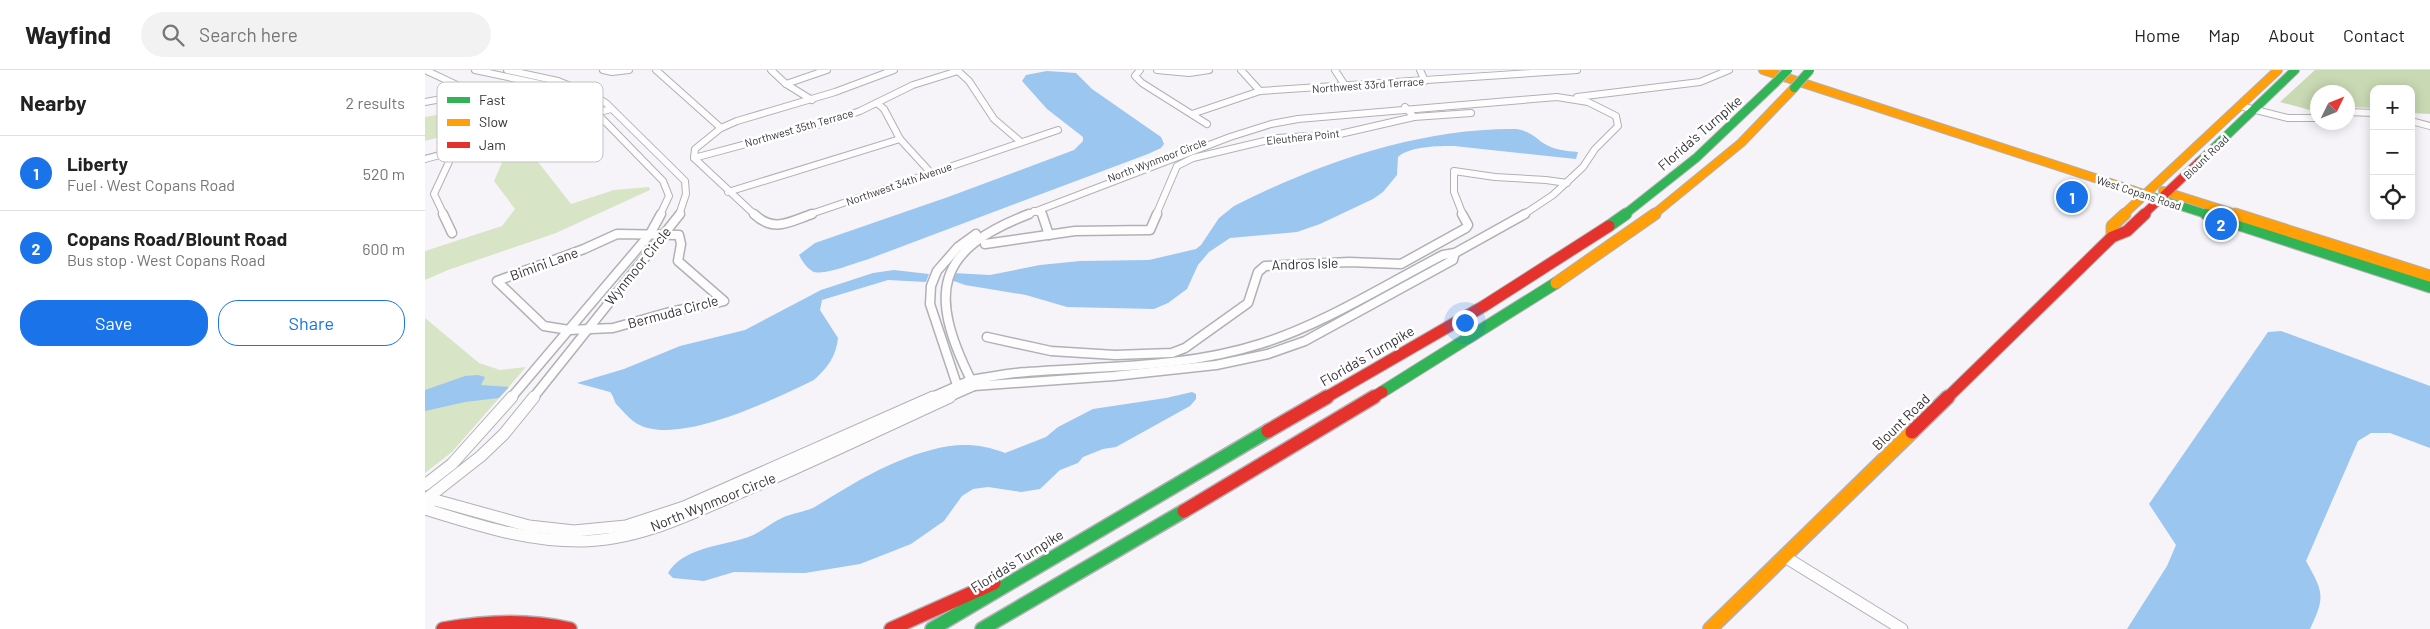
<!DOCTYPE html>
<html lang="en">
<head>
<meta charset="utf-8">
<style>
	:root { --surface:#fff; --page:#f2f2f2; --text:#222; --muted:#767676; --line:#e0e0e0; --accent:#1a73e8 }
	body { margin:0; font-family:Barlow,sans-serif; background:var(--page); color:var(--text) }
	.controls { position:absolute; right:15px; top:15px; display:grid; overflow:hidden; border-radius:10px; box-shadow:0 2px 12px #0003 }
	.controls button { width:45px; height:45px; display:grid; place-items:center; padding:0; border:0; border-bottom:1px solid var(--line); background:var(--surface); color:var(--text); font:25px sans-serif }
	.compass { position:absolute; left:1885px; top:15px; width:45px; height:45px; border-radius:50%; background:var(--surface); box-shadow:0 2px 12px #0003; rotate:47deg }
	.you { position:absolute; left:1039px; top:252px; width:18px; height:18px; margin:-12px; border:4px solid #fff; border-radius:50%; background:#1a73e8; box-shadow:0 0 0 8px #1a73e833 }
	.badge { display:grid; place-items:center; width:32px; height:32px; border-radius:50%; background:var(--accent); color:#fff; font-size:16px; font-weight:700 }
	.pin { position:absolute; translate:-50% -50%; border:2px solid #fff; box-shadow:0 1px 5px #0006 }
	.list { margin:0; padding:0; list-style:none }
	h2 { display:flex; justify-content:space-between; align-items:center; height:65px; margin:0; padding:0 20px; font-size:21px }
	h2 small { font-size:16px; font-weight:400; color:var(--muted) }
	.list li { display:grid; grid-template-columns:32px 1fr auto; gap:15px; align-items:center; box-sizing:border-box; height:75px; padding:0 20px; border-top:1px solid var(--line) }
	.list b { display:block; font-size:19px; white-space:nowrap }
	.list p { margin:0; font-size:16px; white-space:nowrap; color:var(--muted) }
	.list em { font-size:16px; font-style:normal; color:var(--muted) }
	.actions { display:flex; gap:10px; padding:15px 20px }
	.actions a { flex:1; padding:11px 0; border:1px solid var(--accent); border-radius:20px; text-align:center; font-size:18px; color:var(--accent) }
	.actions .main { background:var(--accent); color:#fff }
	.icon { flex:none; width:28px; height:28px; fill:none; stroke:currentColor; stroke-width:2; stroke-linecap:round; stroke-linejoin:round }
	.map { position:relative; flex:none; width:2005px; height:559px; overflow:hidden }
	header { display:flex; align-items:center; gap:30px; box-sizing:border-box; height:70px; padding:0 25px; background:var(--surface); border-bottom:1px solid var(--line) }
	header strong { font-size:24px }
	nav { display:flex; gap:28px; margin-inline-start:auto; font-size:18px }
	.search { width:350px; height:45px; background:var(--page); display:flex; align-items:center; gap:12px; box-sizing:border-box; padding:0 18px; border-radius:28px; color:var(--muted); font-size:19px }
	main { display:flex }
	aside { flex:1; background:var(--surface) }
	.map>svg:first-child { display:block }
	.green { fill:#d7e4c6 }
	.forest { fill:#c9d9b3 }
	.water { fill:#9ac6ef }
	.lines { fill:none; stroke-linecap:round; stroke-linejoin:round }
	.street-far2-casing { stroke:#b2b0b4; stroke-width:8 }
	.street-far1-casing { stroke:#b2b0b4; stroke-width:11 }
	.street-casing { stroke:#b2b0b4; stroke-width:13 }
	.fast-far2-casing { stroke:#b2b0b4; stroke-width:10 }
	.fast-far1-casing { stroke:#b2b0b4; stroke-width:13 }
	.fast-casing { stroke:#b2b0b4; stroke-width:16 }
	.slow-far2-casing { stroke:#b2b0b4; stroke-width:10 }
	.slow-far1-casing { stroke:#b2b0b4; stroke-width:13 }
	.slow-casing { stroke:#b2b0b4; stroke-width:16 }
	.jam-far2-casing { stroke:#b2b0b4; stroke-width:10 }
	.jam-far1-casing { stroke:#b2b0b4; stroke-width:13 }
	.jam-casing { stroke:#b2b0b4; stroke-width:16 }
	.street-far2 { stroke:#fefdfe; stroke-width:6 }
	.street-far1 { stroke:#fefdfe; stroke-width:8 }
	.street { stroke:#fefdfe; stroke-width:11 }
	.fast-far2 { stroke:#30b455; stroke-width:8 }
	.fast-far1 { stroke:#30b455; stroke-width:11 }
	.fast { stroke:#30b455; stroke-width:13 }
	.slow-far2 { stroke:#ff9f0a; stroke-width:8 }
	.slow-far1 { stroke:#ff9f0a; stroke-width:11 }
	.slow { stroke:#ff9f0a; stroke-width:13 }
	.jam-far2 { stroke:#e5322d; stroke-width:8 }
	.jam-far1 { stroke:#e5322d; stroke-width:11 }
	.jam { stroke:#e5322d; stroke-width:13 }
	.fast-bridge-casing { stroke:#c2b5ba; stroke-width:10; stroke-linecap:butt }
	.fast-bridge { stroke:#30b455; stroke-width:8 }
	.labels { text-anchor:middle; stroke-width:5; stroke-linejoin:round; paint-order:stroke }
	.far-street-label { font-size:11px; fill:#353337; stroke:#fff }
	.street-label { font-size:14px; fill:#353337; stroke:#fff }
	.key { fill:#fff; stroke:#c2c2c3; stroke-width:1 }
	.key-label { font-size:14px; fill:#353337 }
</style>
</head>
<body>
<header>
<strong>Wayfind</strong>
<div class="search"><svg class="icon" aria-label="search" viewBox="0 0 24 24"><circle cx="10" cy="10" r="6"/><path d="M15 15l6 6"/></svg>Search here</div>
<nav><a>Home</a><a>Map</a><a>About</a><a>Contact</a></nav>
</header>
<main>
<aside>
<h2>Nearby<small>2 results</small></h2>
<ul class="list">
<li><span class="badge">1</span><div><b>Liberty</b><p>Fuel · West Copans Road</p></div><em>520 m</em></li>
<li><span class="badge">2</span><div><b>Copans Road/Blount Road</b><p>Bus stop · West Copans Road</p></div><em>600 m</em></li>
</ul>
<div class="actions"><a class="main">Save</a><a>Share</a></div>
</aside>
<div class="map">
<svg width="2005" height="559" viewBox="0 0 2005 559">
	<rect width="100%" height="100%" fill="#f6f4f9"/>
	<g class="green">
		<polygon points="125,21 150,32 0,71 0,47 72,35"/>
		<polygon points="99,74 146,134 189,120 224,117 225,120 131,163 23,200 0,210 0,181 77,156 90,139 69,111 84,77"/>
		<polygon points="0,248 54,293 75,300 101,297 27,382 0,403"/>
	</g>
	<polygon class="forest" points="1890,0 2005,0 2005,44 1986,43 1986,19 1949,19 1949,38 1923,37 1922,22 1892,22 1892,40 1885,40 1855,32"/>
	<g class="water">
		<path d="M622,1L651,3L667,19L736,67L739,74L736,78L723,84L441,190C429,193 397,207 387,201C381,197 377,191 374,185L390,173L523,127L649,80L658,71V67L622,39L597,11L601,5Z"/>
		<path d="M1091,59C1104,61 1109,66 1118,73C1129,80 1141,81 1153,82L1151,89L1029,76C1013,76 985,76 973,87L972,105L958,122L948,129L895,154L872,162L805,168L784,182L773,195L762,219L743,233L729,239L642,237L601,225L540,215L526,210L528,203L565,205L615,195L655,191L724,190L771,179L776,175L794,148L809,136C894,93 994,58 1091,59Z"/>
		<path d="M469,200L504,204L501,212L463,210L397,230L395,240L413,268C411,287 402,298 389,310C351,328 247,381 208,351C203,347 197,340 192,335C189,332 189,326 185,322L152,313L199,299L255,276L320,260L396,220L448,203Z"/>
		<path d="M1856,261L2005,316V378L1965,363H1946L1933,371L1881,491C1898,522 1901,526 1885,559H1702L1742,496L1751,475L1724,434L1843,262Z"/>
		<polygon points="53,305 60,307 56,315 84,317 74,328 40,332 0,341 0,320 40,306"/>
		<path d="M767,322L771,324V329L765,336L691,377L678,379L658,387L653,393L635,400L615,419L596,422L563,417L548,419L537,426L519,451L486,474L435,494L380,503L309,502L279,511L248,508L243,503C257,479 293,476 317,469C332,466 344,454 357,448C369,442 383,442 393,435C429,413 464,391 506,380C532,373 554,373 580,383L621,367L633,357L668,339L741,328Z"/>
	</g>
	<g class="lines">
		<defs>
			<g id="street-far2">
				<polyline points="0,0 49,23 107,13"/>
				<polyline points="50,0 129,17 159,30 238,111 244,126 235,145"/>
				<polyline points="82,0 133,11 170,26 181,33 260,111 261,124 254,145"/>
				<polyline points="178,0 187,2 204,0"/>
				<polyline points="231,0 296,58"/>
				<polyline points="346,0 361,14 387,30"/>
				<polyline points="532,0 544,11 569,49 596,72"/>
				<polyline points="715,0 710,6 717,13 782,54"/>
				<polyline points="732,0 764,3 784,0"/>
				<polyline points="816,0 835,21"/>
				<polyline points="910,0 921,17"/>
				<polyline points="995,0 1000,11"/>
				<polyline points="361,14 402,0"/>
				<polyline points="1152,27 1275,12 1304,0"/>
				<polyline points="0,32 49,23"/>
				<polyline points="452,33 459,39 475,69 506,103"/>
				<polyline points="1815,36 1863,48 1892,48"/>
				<polyline points="1922,42 1949,43"/>
				<polyline points="767,44 835,21 1152,0"/>
				<polyline points="989,47 1046,43"/>
				<polyline points="1986,51 2005,56"/>
				<polyline points="269,88 407,51 435,41 488,15 533,1"/>
				<polyline points="0,89 186,39"/>
				<polyline points="303,122 475,69"/>
				<polyline points="609,141 617,143 618,145"/>
				<polyline points="19,145 9,124 29,81"/>
				<polyline points="330,145 269,88 270,79 296,58 312,51 410,22 469,0"/>
				<polyline points="383,145 633,60"/>
				<polyline points="601,145 805,67 846,54 873,49 1132,27 1163,32 1191,46 1193,56 1170,79 1158,97 1128,125 1098,145"/>
				<polyline points="731,145 752,96 768,88 852,68 915,64 989,47 980,37"/>
				<polyline points="1038,145 1029,122 1029,101 1070,107 1121,110 1142,113"/>
			</g>
			<g id="street-far1">
				<polyline points="18,144 27,163"/>
				<path d="M329,144C349,163 364,152 387,144"/>
				<polyline points="617,144 624,165"/>
				<polygon points="192,164 254,165 256,174 253,191 299,231 245,242 188,258 144,260 119,256 72,211 159,179"/>
				<polyline points="560,174 650,161 725,160 732,144"/>
				<polyline points="562,267 626,281 690,285 747,283 760,278 823,233 833,202 840,196 924,192 976,194 1041,158 1043,155 1037,144"/>
				<polyline points="546,310 549,316"/>
				<path d="M546,310C503,223 510,180 604,144"/>
				<path d="M546,310C565,307 583,303 602,302C679,296 760,298 835,274C897,255 960,215 1018,185L1030,183L1100,144"/>
				<polyline points="533,318 505,234 506,216 512,201 533,177 551,164"/>
				<polyline points="86,328 225,164 236,144"/>
				<polyline points="108,328 255,144"/>
				<polyline points="505,328 546,310"/>
				<polyline points="522,328 549,316 689,306 791,295 843,284 880,271 1028,190 1030,183"/>
			</g>
			<g id="street">
				<polyline points="0,415 27,394 87,327"/>
				<polyline points="0,430 56,386 79,364 109,327"/>
				<polyline points="0,433 10,430 104,456 149,461 201,456 259,437 508,327"/>
				<path d="M0,439C51,455 101,471 155,471C211,471 264,445 314,423C385,393 455,359 525,327"/>
				<polyline points="1360,487 1477,559"/>
			</g>
			<g id="fast-far2">
				<polyline points="1774,92 1870,0"/>
				<polyline points="1725,126 1784,145"/>
				<polyline points="1199,145 1271,88 1351,12"/>
			</g>
			<g id="fast-far1">
				<polyline points="1781,144 2005,217"/>
				<polyline points="1184,156 1201,144"/>
				<polyline points="957,322 1131,213"/>
			</g>
			<g id="fast">
				<polyline points="507,559 843,361"/>
				<polyline points="557,559 759,441"/>
			</g>
			<g id="slow-far2">
				<polyline points="1338,0 1725,126"/>
				<polyline points="1738,121 1814,145"/>
				<polyline points="1228,145 1316,73 1369,18"/>
				<polyline points="1698,145 1853,0"/>
			</g>
			<g id="slow-far1">
				<polyline points="1810,144 2005,206"/>
				<polyline points="1687,167 1687,156 1700,144"/>
				<polyline points="1131,213 1230,144"/>
			</g>
			<polyline id="slow" points="1285,559 1487,362"/>
			<polyline id="jam-far2" points="1718,145 1774,92"/>
			<g id="jam-far1">
				<polyline points="900,328 1059,236 1184,156"/>
				<polyline points="947,328 957,322"/>
				<polyline points="1522,328 1687,167 1702,161 1720,144"/>
			</g>
			<g id="jam">
				<polyline points="843,361 902,327"/>
				<polyline points="1487,362 1523,327"/>
				<polyline points="759,441 949,327"/>
				<path d="M18,559C61,551 102,549 145,559"/>
				<polyline points="466,559 569,513"/>
			</g>
		</defs>
		<use href="#street-far2" class="street-far2-casing"/>
		<use href="#street-far1" class="street-far1-casing"/>
		<use href="#street" class="street-casing"/>
		<use href="#fast-far2" class="fast-far2-casing"/>
		<use href="#fast-far1" class="fast-far1-casing"/>
		<use href="#fast" class="fast-casing"/>
		<use href="#slow-far2" class="slow-far2-casing"/>
		<use href="#slow-far1" class="slow-far1-casing"/>
		<use href="#slow" class="slow-casing"/>
		<use href="#jam-far2" class="jam-far2-casing"/>
		<use href="#jam-far1" class="jam-far1-casing"/>
		<use href="#jam" class="jam-casing"/>
		<use href="#street-far2" class="street-far2"/>
		<use href="#street-far1" class="street-far1"/>
		<use href="#street" class="street"/>
		<use href="#fast-far2" class="fast-far2"/>
		<use href="#fast-far1" class="fast-far1"/>
		<use href="#fast" class="fast"/>
		<use href="#slow-far2" class="slow-far2"/>
		<use href="#slow-far1" class="slow-far1"/>
		<use href="#slow" class="slow"/>
		<use href="#jam-far2" class="jam-far2"/>
		<use href="#jam-far1" class="jam-far1"/>
		<use href="#jam" class="jam"/>
		<defs>
			<g id="fast-bridge">
				<polyline points="1351,12 1363,0"/>
				<polyline points="1369,18 1385,0"/>
			</g>
		</defs>
		<use href="#fast-bridge" class="fast-bridge-casing"/>
		<use href="#fast-bridge" class="fast-bridge"/>
	</g>
	<g class="labels">
		<g class="far-street-label">
			<text transform="translate(943 15) rotate(-4)" y="4">Northwest 33rd Terrace</text>
			<text transform="translate(374 58) rotate(-16)" y="4">Northwest 35th Terrace</text>
			<text transform="translate(878 67) rotate(-6)" y="4">Eleuthera Point</text>
			<text transform="translate(1781 87) rotate(-44)" y="4">Blount Road</text>
			<text transform="translate(732 90) rotate(-21)" y="4">North Wynmoor Circle</text>
			<text transform="translate(474 114) rotate(-19)" y="4">Northwest 34th Avenue</text>
			<text transform="translate(1714 123) rotate(18)" y="4">West Copans Road</text>
		</g>
		<g class="street-label">
			<text transform="translate(1275 63) rotate(-41)" y="5">Florida's Turnpike</text>
			<text transform="translate(119 194) rotate(-20)" y="5">Bimini Lane</text>
			<text transform="translate(880 194) rotate(-2)" y="5">Andros Isle</text>
			<text transform="translate(213 196) rotate(-51)" y="5">Wynmoor Circle</text>
			<text transform="translate(248 242) rotate(-15)" y="5">Bermuda Circle</text>
			<text transform="translate(942 286) rotate(-30)" y="5">Florida's Turnpike</text>
			<text transform="translate(1476 352) rotate(-44)" y="5">Blount Road</text>
			<text transform="translate(288 432) rotate(-22)" y="5">North Wynmoor Circle</text>
			<text transform="translate(592 491) rotate(-32)" y="5">Florida's Turnpike</text>
		</g>
	</g>
	<rect x="12" y="12" width="166" height="80" rx="8" class="key"/>
	<rect x="22" y="27" width="23" height="6" fill="#30b455"/>
	<rect x="22" y="49" width="23" height="7" fill="#ff9f0a"/>
	<rect x="22" y="72" width="23" height="6" fill="#e5322d"/>
	<g class="key-label">
		<text x="54" y="35">Fast</text>
		<text x="54" y="57">Slow</text>
		<text x="54" y="80">Jam</text>
	</g>
</svg>
<div class="controls">
<button>+</button>
<button>−</button>
<button><svg class="icon" aria-label="locate" viewBox="0 0 24 24"><circle cx="12" cy="12" r="6"/><path d="M12 2v4M12 18v4M2 12h4M18 12h4"/></svg></button>
</div>
<svg class="compass" viewBox="-18 -18 36 36"><path d="M0-13l5 13h-10z" fill="#e53935"/><path d="M0 13l5-13h-10z" fill="#767676"/></svg>
<div class="you"></div>
<div class="pin badge" style="left:1647px;top:127px">1</div>
<div class="pin badge" style="left:1796px;top:154px">2</div>
</div>
</main>
</body>
</html>
